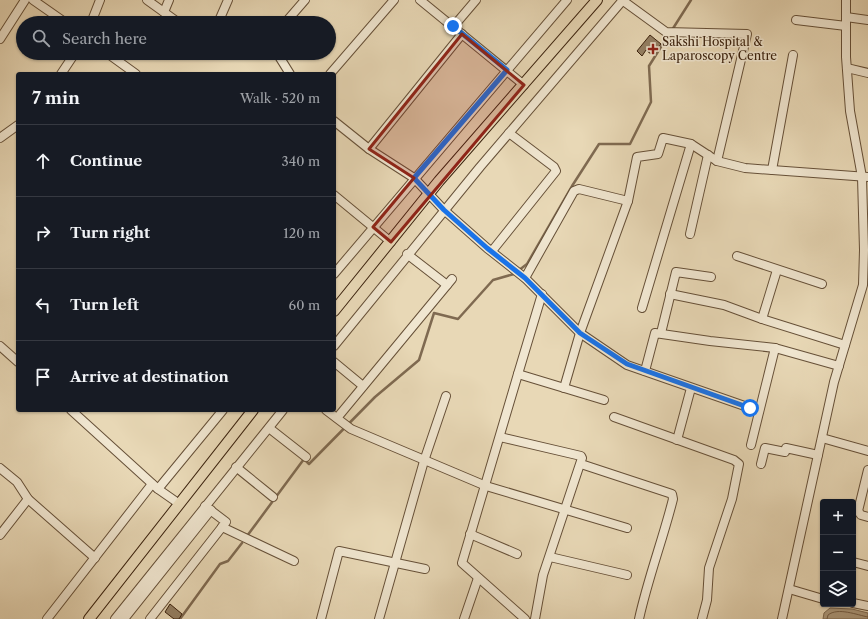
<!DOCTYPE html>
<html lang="en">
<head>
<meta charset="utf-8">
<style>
	:root { --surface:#171b24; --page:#20242c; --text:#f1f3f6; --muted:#9ea1a6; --line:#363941 }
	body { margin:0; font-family:"Libre Caslon Text",serif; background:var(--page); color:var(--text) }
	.controls { position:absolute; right:12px; bottom:12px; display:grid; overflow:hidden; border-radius:4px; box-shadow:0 1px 3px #0004 }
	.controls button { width:36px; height:36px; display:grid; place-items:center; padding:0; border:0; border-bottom:1px solid var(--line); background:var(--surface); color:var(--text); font:20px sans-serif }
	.stop { position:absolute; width:12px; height:12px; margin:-9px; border:3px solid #1a73e8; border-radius:50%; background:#fff }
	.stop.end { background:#1a73e8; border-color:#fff; box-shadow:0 1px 4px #0008 }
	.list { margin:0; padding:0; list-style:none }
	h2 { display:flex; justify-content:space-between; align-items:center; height:52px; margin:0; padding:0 16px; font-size:17px }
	h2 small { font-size:13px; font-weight:400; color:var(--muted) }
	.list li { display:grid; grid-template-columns:26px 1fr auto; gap:12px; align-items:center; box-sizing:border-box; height:72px; padding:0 16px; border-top:1px solid var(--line) }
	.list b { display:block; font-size:15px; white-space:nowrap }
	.list em { font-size:13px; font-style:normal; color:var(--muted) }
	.icon { flex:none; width:22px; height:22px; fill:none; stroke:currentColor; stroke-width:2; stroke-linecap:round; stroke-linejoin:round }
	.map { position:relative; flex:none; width:868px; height:619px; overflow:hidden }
	.search { position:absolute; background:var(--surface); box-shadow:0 1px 3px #0004; left:16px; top:16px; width:320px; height:44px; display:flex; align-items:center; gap:10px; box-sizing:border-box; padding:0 14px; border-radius:22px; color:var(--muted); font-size:15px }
	.panel { position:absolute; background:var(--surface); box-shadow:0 1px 3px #0004; left:16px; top:72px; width:320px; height:340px; border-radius:4px }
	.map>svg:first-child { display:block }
	.water { fill:#ad9a7d; stroke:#7f6a51 }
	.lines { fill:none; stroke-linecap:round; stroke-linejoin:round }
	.shore { stroke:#745e46; stroke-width:1 }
	.stream { stroke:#7f6a51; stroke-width:2.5 }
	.building { fill:#958165; stroke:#3b220e }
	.minor-casing { stroke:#665038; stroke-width:10 }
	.major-casing { stroke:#3b220e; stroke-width:12 }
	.minor { stroke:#f0e6d0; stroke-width:8 }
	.major { stroke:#e8d8b6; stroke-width:10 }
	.route { stroke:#1a73e8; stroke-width:5 }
	.marked { fill:#8f2418; fill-opacity:0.2; stroke:#8f2418; stroke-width:3; stroke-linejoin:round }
	.poi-dot { fill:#8f2418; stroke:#f0e6d0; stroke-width:1.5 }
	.labels { text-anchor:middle; stroke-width:3; stroke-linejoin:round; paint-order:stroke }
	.poi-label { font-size:12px; fill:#3b220e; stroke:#f0e6d0; text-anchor:start }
</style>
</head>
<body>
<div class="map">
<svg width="868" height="619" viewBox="0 0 868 619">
	<rect width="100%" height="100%" fill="#e8d8b6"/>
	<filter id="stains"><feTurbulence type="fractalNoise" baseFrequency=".005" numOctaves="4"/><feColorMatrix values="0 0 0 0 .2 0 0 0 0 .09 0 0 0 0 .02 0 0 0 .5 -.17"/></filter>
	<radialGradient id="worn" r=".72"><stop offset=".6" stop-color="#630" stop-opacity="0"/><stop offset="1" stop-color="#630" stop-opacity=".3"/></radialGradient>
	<polygon class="water" points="830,608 852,609 868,613 868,619 823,619 824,613"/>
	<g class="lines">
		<path class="shore" d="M827,619L828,615C838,607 857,615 868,617"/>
		<g class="stream">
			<polyline points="672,30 691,0"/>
			<polyline points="247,536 304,459 309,464 375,397 419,360 434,313 458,319 493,280 514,274 527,264 572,186 599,144 630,144 651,102 649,66 669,34"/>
			<polyline points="180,619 220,564 228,561 242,543"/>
		</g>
	</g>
	<g class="building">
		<polygon points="650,35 661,44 652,55 646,50 642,56 637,51"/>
		<polygon points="170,604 182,614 179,619 174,619 165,612"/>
	</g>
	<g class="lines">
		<defs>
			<g id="minor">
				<polyline points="33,0 66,23"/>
				<polyline points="147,0 179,23"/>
				<polyline points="420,0 524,85"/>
				<polyline points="622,0 666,32 747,34 717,161"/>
				<polyline points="164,12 169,0"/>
				<polyline points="846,17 868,20"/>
				<polyline points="796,20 846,26"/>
				<polyline points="91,23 100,0"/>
				<polyline points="218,23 228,0"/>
				<polyline points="285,23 305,0"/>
				<polyline points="453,27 476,0"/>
				<polyline points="0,39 25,0"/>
				<polyline points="107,53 136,74"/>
				<polyline points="277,53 290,74"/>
				<polyline points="847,68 868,73"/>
				<polyline points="61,74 75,53"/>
				<polyline points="330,74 394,0"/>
				<polyline points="334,121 369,149 414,178 444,210 487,248 525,278 580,333 627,365 759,411"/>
				<polyline points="0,138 18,125"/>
				<polyline points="369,149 462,34"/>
				<polyline points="772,170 793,55"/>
				<polyline points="334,195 391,242"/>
				<polyline points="690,234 708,155"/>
				<polyline points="492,251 556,171 554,167 509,133"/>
				<polyline points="407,254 447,285"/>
				<polyline points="737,256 822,284"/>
				<polyline points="334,274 567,0"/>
				<polyline points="525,278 574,191 579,189 628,201"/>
				<polyline points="542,294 518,374 604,400"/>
				<polyline points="670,294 724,305 762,319 845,345"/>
				<polyline points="642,308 691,144"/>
				<polyline points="762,319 777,270"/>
				<polyline points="661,333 676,272 711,277"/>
				<polyline points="0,346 18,362"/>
				<polyline points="334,346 480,167 623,0"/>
				<polyline points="775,348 839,366"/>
				<polyline points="334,362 363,386"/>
				<polyline points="645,371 655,333 710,341 775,348 751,445"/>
				<polyline points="518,374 462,563 525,619"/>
				<polyline points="564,388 580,333 628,201 637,157 658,154 663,138 691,144 717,161 745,168 868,177"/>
				<polyline points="71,410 158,489 178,503"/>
				<polyline points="326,410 351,429 486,486 627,528"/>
				<polyline points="614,417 734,460 739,464 732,499 709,568 707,600 702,619"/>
				<polyline points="337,418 452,279"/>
				<polyline points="269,428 306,457"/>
				<polyline points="500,437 581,456 582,458 543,575 535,619"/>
				<polyline points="822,438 868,451"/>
				<polyline points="677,440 691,388"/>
				<path d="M581,464L672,494L673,499C663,539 648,578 639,619"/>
				<polyline points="761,464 765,448 785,452 786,448 818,455"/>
				<polyline points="236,467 273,497"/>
				<polyline points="0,468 17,482 28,499 95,558"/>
				<polyline points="868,470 858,511 861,515 868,517"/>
				<polyline points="158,489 223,410"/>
				<polyline points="222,527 294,561"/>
				<polyline points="470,534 517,554"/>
				<polyline points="0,535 28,499"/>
				<polyline points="550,557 627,575"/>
				<polyline points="853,562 868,566"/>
				<polyline points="789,589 823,599"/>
				<polyline points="853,603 868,606"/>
				<polyline points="47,619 152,484"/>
				<polyline points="115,619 283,410"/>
				<polyline points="124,619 211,510"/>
				<polyline points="150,619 226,522 205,506"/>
				<polyline points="321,619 339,551 425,569"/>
				<polyline points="379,619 424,461 446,396"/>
				<polyline points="464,619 478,578"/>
				<polyline points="782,619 834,382 863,285 864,250 862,177 850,111 846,57 846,0"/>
			</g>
			<g id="major">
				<polyline points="334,311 439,181 597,0"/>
				<polyline points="89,619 253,410"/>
			</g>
		</defs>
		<use href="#minor" class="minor-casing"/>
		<use href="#major" class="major-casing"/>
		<use href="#minor" class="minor"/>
		<use href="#major" class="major"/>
	</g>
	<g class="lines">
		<polyline class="route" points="453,26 507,70 414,178 444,210 487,248 525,278 580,333 627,364 750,408"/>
	</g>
	<path class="marked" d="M462,34L524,85L391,242L373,227L414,178L369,149Z"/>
	<path class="poi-dot" d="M651 43h4v4h4v4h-4v4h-4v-4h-4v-4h4z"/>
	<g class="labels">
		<g class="poi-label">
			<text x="662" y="46">Sakshi Hospital &amp;<tspan x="662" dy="14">Laparoscopy Centre</tspan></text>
		</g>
	</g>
	<rect width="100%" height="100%" filter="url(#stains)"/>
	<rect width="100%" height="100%" fill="url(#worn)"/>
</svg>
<div class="controls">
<button>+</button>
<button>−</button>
<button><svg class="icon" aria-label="layers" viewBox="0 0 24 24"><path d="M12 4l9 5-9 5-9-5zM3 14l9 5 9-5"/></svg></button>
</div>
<div class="stop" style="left:750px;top:408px"></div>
<div class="stop end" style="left:453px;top:26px"></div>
<div class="search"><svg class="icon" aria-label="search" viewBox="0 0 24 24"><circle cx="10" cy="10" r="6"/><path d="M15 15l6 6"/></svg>Search here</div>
<section class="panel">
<h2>7 min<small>Walk · 520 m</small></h2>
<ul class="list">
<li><svg class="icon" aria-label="ahead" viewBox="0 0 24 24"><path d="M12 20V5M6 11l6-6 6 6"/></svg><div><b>Continue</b></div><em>340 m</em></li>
<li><svg class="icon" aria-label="right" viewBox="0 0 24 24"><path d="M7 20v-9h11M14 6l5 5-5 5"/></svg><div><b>Turn right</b></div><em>120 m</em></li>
<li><svg class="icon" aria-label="left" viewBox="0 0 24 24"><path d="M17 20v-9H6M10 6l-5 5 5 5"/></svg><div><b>Turn left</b></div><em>60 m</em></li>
<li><svg class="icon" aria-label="arrive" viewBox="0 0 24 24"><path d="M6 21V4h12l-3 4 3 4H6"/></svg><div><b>Arrive at destination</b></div></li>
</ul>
</section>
</div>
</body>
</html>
